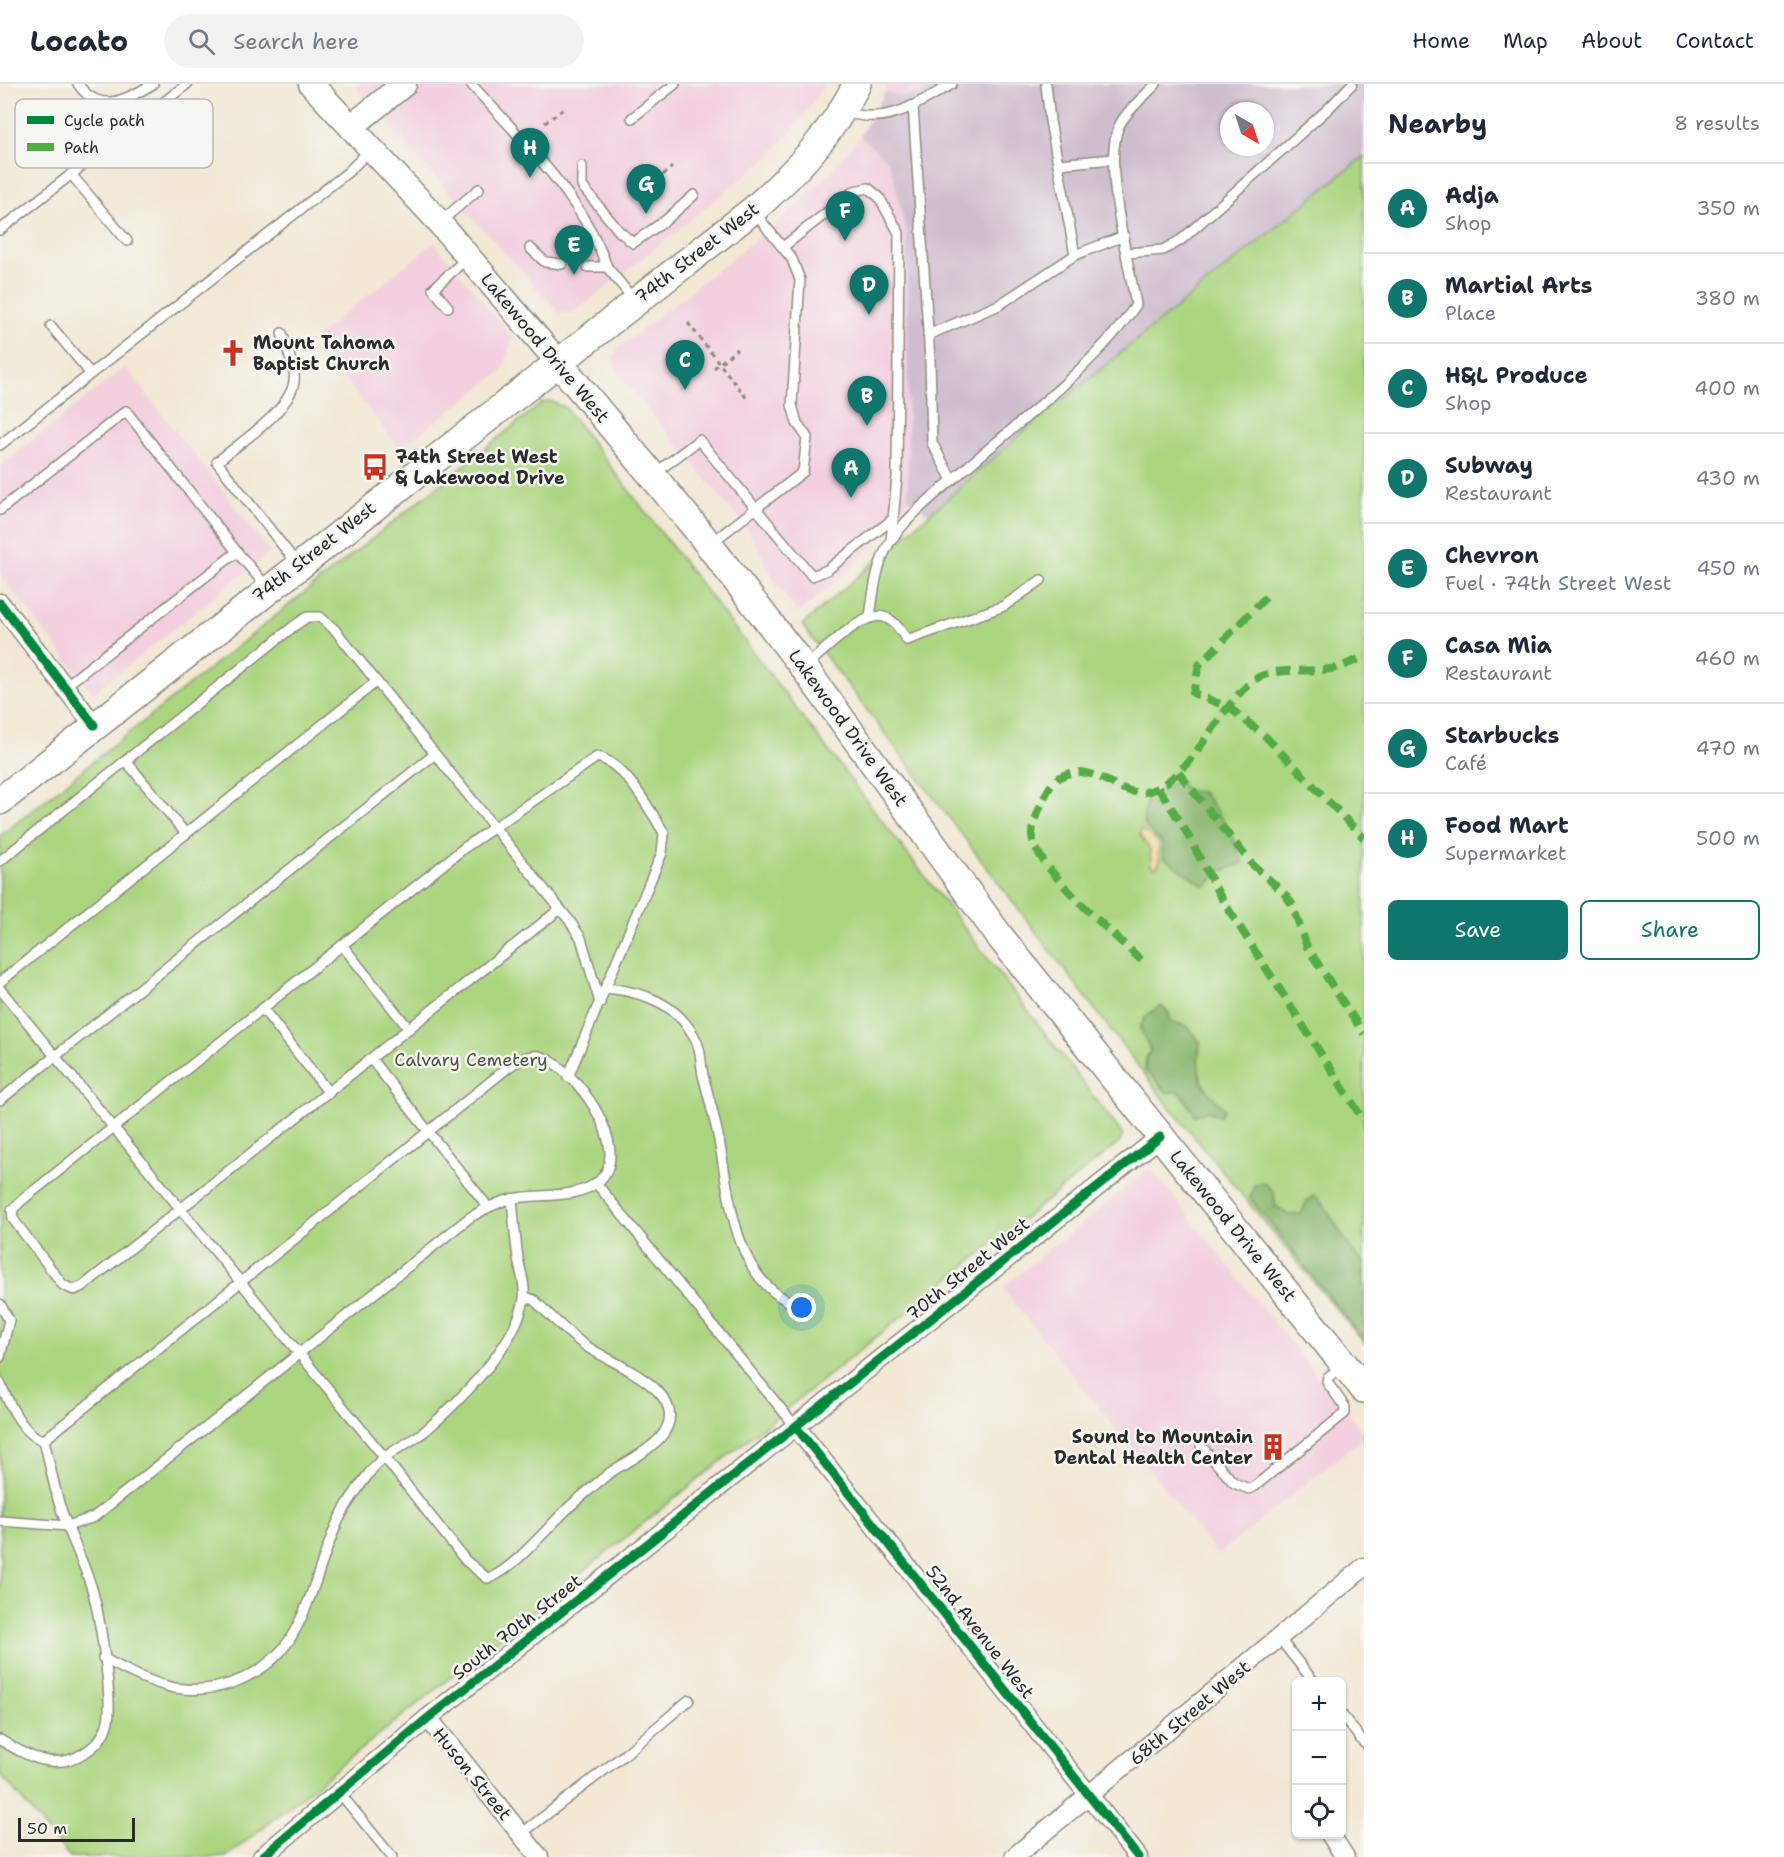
<!DOCTYPE html>
<html lang="en">
<head>
<meta charset="utf-8">
<style>
	:root { --surface:#fff; --page:#f2f2f3; --text:#1f2937; --muted:#747a83; --line:#e0e1e3; --accent:#0f766e }
	body { margin:0; font-family:"Shantell Sans",sans-serif; background:var(--page); color:var(--text) }
	.controls { position:absolute; right:18px; bottom:18px; display:grid; overflow:hidden; border-radius:9px; box-shadow:0 2px 4px #0004 }
	.controls button { width:54px; height:54px; display:grid; place-items:center; padding:0; border:0; border-bottom:2px solid var(--line); background:var(--surface); color:var(--text); font:30px sans-serif }
	.compass { position:absolute; left:1220px; top:18px; width:54px; height:54px; border-radius:50%; background:var(--surface); box-shadow:0 2px 4px #0004; rotate:141deg }
	.scale { position:absolute; left:18px; bottom:15px; width:117px; box-sizing:border-box; padding-left:6px; border:3px solid #2b2b2b; border-top:0; font-size:16px; line-height:21px; white-space:nowrap; color:#2b2b2b; -webkit-text-stroke:4px #f6f6f2; paint-order:stroke }
	.you { position:absolute; left:802px; top:1224px; width:21px; height:21px; margin:-15px; border:4px solid #fff; border-radius:50%; background:#1a73e8; box-shadow:0 0 0 9px #1a73e833 }
	.badge { display:grid; place-items:center; width:39px; height:39px; border-radius:50%; background:var(--accent); color:#fff; font-size:20px; font-weight:700 }
	.pin { position:absolute; translate:-50% -50px; filter:drop-shadow(0 2px 3px #0008) }
	.pin::after { content:''; position:absolute; top:32px; width:21px; height:18px; background:inherit; clip-path:polygon(0 0,100% 0,50% 100%) }
	.list { margin:0; padding:0; list-style:none }
	h2 { display:flex; justify-content:space-between; align-items:center; height:78px; margin:0; padding:0 24px; font-size:26px }
	h2 small { font-size:20px; font-weight:400; color:var(--muted) }
	.list li { display:grid; grid-template-columns:39px 1fr auto; gap:18px; align-items:center; box-sizing:border-box; height:90px; padding:0 24px; border-top:2px solid var(--line) }
	.list b { display:block; font-size:22px; white-space:nowrap }
	.list p { margin:0; font-size:20px; white-space:nowrap; color:var(--muted) }
	.list em { font-size:20px; font-style:normal; color:var(--muted) }
	.actions { display:flex; gap:12px; padding:18px 24px }
	.actions a { flex:1; padding:14px 0; border:2px solid var(--accent); border-radius:9px; text-align:center; font-size:21px; color:var(--accent) }
	.actions .main { background:var(--accent); color:#fff }
	.icon { flex:none; width:33px; height:33px; fill:none; stroke:currentColor; stroke-width:2; stroke-linecap:round; stroke-linejoin:round }
	.map { position:relative; flex:none; width:1364px; height:1773px; overflow:hidden }
	header { display:flex; align-items:center; gap:36px; box-sizing:border-box; height:84px; padding:0 30px; background:var(--surface); border-bottom:2px solid var(--line) }
	header strong { font-size:28px }
	nav { display:flex; gap:33px; margin-inline-start:auto; font-size:21px }
	.search { width:420px; height:54px; background:var(--page); display:flex; align-items:center; gap:15px; box-sizing:border-box; padding:0 21px; border-radius:33px; color:var(--muted); font-size:22px }
	main { display:flex }
	aside { flex:1; background:var(--surface) }
	.map>svg:first-child { display:block }
	.built { fill:#f3cfdf }
	.industrial { fill:#cfbdce; fill-rule:evenodd }
	.green { fill:#acd580; stroke:#6c8056; stroke-width:1.5 }
	.forest { fill:#89b66e; stroke:#5a704c; stroke-width:1.5 }
	.sand { fill:#eeda9e; stroke:#8c8264; stroke-width:1.5 }
	.lines { fill:none; stroke-linecap:round; stroke-linejoin:round }
	.lane-casing { stroke:#8e8a80; stroke-width:12 }
	.street-casing { stroke:#8e8a80; stroke-width:21 }
	.secondary-casing { stroke:#8e8a80; stroke-width:27 }
	.primary-casing { stroke:#8e8a80; stroke-width:30 }
	.path { stroke:#8e8a80; stroke-width:3; stroke-dasharray:4.5 4.5; stroke-linecap:butt }
	.lane { stroke:#fff; stroke-width:9 }
	.street { stroke:#fff; stroke-width:18 }
	.secondary { stroke:#fff; stroke-width:24 }
	.primary { stroke:#fff; stroke-width:27 }
	.quiet { stroke:#54ab44; stroke-width:8; stroke-dasharray:15 8; stroke-linecap:butt }
	.cycleway-casing { stroke:#f6f6f2; stroke-width:13 }
	.cycleway { stroke:#00873e; stroke-width:9 }
	.labels { text-anchor:middle; stroke-width:5; stroke-linejoin:round; paint-order:stroke }
	.street-label { font-size:18px; fill:#2b2b2b; stroke:#f6f6f2 }
	.poi-label { font-size:18px; font-weight:bold; fill:#2b2b2b; stroke:#f6f6f2; text-anchor:start }
	.park-label { font-size:18px; fill:#4b5640; stroke:#f6f6f2 }
	.key { fill:#f6f6f2; stroke:#b9b9b6; stroke-width:1.5 }
	.key-label { font-size:16px; fill:#2b2b2b }
</style>
</head>
<body>
<header>
<strong>Locato</strong>
<div class="search"><svg class="icon" aria-label="search" viewBox="0 0 24 24"><circle cx="10" cy="10" r="6"/><path d="M15 15l6 6"/></svg>Search here</div>
<nav><a>Home</a><a>Map</a><a>About</a><a>Contact</a></nav>
</header>
<main>
<div class="map">
<svg width="1364" height="1773" viewBox="0 0 1364 1773">
	<rect width="100%" height="100%" fill="#f6f6f2"/>
	<filter id="ink" filterUnits="userSpaceOnUse"><feTurbulence type="fractalNoise" baseFrequency=".0167" numOctaves="2"/><feDisplacementMap in="SourceGraphic" scale="12" xChannelSelector="R" yChannelSelector="G"/><feConvolveMatrix kernelMatrix="1 2 1 2 8 2 1 2 1" color-interpolation-filters="sRGB"/></filter>
	<filter id="wash" filterUnits="userSpaceOnUse"><feTurbulence type="fractalNoise" baseFrequency=".008" numOctaves="4" result="noise"/><feDisplacementMap in="SourceGraphic" scale="24" xChannelSelector="R" yChannelSelector="G"/><feGaussianBlur stdDeviation="1.35" result="paint"/><feColorMatrix in="noise" values="0 0 0 0 0 0 0 0 0 0 0 0 0 0 0 0 0 1.4 0 .05"/><feComposite in="paint" operator="in"/></filter>
	<g filter="url(#wash)">
		<rect width="100%" height="100%" fill="#f2e8d4"/>
		<g class="built">
			<polygon points="353,0 387,0 368,16"/>
			<polygon points="427,0 825,0 803,33 770,72 574,229 560,229 391,44 388,36 393,26"/>
			<polygon points="887,0 934,0 920,11 902,12 885,8"/>
			<polygon points="860,52 888,77 893,90 907,152 908,415 902,428 853,483 798,529 774,497 750,448 618,290 613,274 618,265 789,129 829,90"/>
			<polygon points="434,159 513,254 502,287 400,365 313,255"/>
			<polygon points="125,283 271,468 93,609 0,491 0,382"/>
			<polygon points="1150,1084 1364,1350 1364,1353 1218,1471 1002,1204"/>
		</g>
		<path class="industrial" d="M934,0H1364V72L1029,343L929,430L908,415L907,152L893,90L888,77L860,52L885,8L902,12L920,11ZM1229,27H1265V63H1229Z"/>
		<g class="green">
			<polygon points="1364,72 1364,1259 1164,1016 802,541 1029,343"/>
			<polygon points="550,317 565,323 1123,1051 1120,1058 226,1773 70,1773 0,1690 0,752 542,319"/>
		</g>
		<g class="forest">
			<path d="M1177,697L1189,707L1202,708C1222,732 1233,750 1243,779L1222,787L1205,802L1164,774L1162,758C1143,741 1139,741 1148,714Z"/>
			<path d="M1161,922L1169,929L1171,938L1187,942L1200,958C1196,995 1199,998 1224,1025L1220,1032L1207,1027L1195,1031L1180,1008H1167L1145,986L1146,974L1151,967L1140,944L1146,932Z"/>
			<path d="M1263,1098L1274,1108L1275,1121L1288,1131L1301,1130L1307,1117L1314,1111C1335,1130 1342,1161 1364,1178V1256L1250,1114L1254,1101Z"/>
		</g>
		<polygon class="sand" points="1142,746 1159,758 1159,780 1156,784 1151,782 1150,766 1139,750"/>
	</g>
	<g filter="url(#ink)">
		<g class="lines">
			<defs>
				<g id="lane">
					<path d="M78,0C99,31 126,16 153,0"/>
					<path d="M471,0C521,55 582,112 607,183"/>
					<polyline points="1046,0 1050,37 1075,171"/>
					<polyline points="913,22 930,276 932,359 952,396"/>
					<path d="M844,27C885,43 917,20 952,0"/>
					<polyline points="632,34 675,0"/>
					<polyline points="1058,80 1113,75"/>
					<polyline points="582,82 582,102 619,147 633,159 666,136 694,111"/>
					<polyline points="71,90 127,157"/>
					<polyline points="440,138 479,105"/>
					<polyline points="0,146 187,0"/>
					<polyline points="783,163 854,107 868,104 879,113 899,149 897,393 891,457"/>
					<polyline points="530,164 545,178 562,180"/>
					<polyline points="1127,169 1163,166 1181,156 1328,25 1352,0"/>
					<polyline points="588,183 607,183 634,216"/>
					<polyline points="448,223 433,205 467,174"/>
					<polyline points="51,242 90,289"/>
					<path d="M282,249C286,262 292,276 294,290C299,322 239,359 217,378L298,481"/>
					<polyline points="928,251 999,221 1075,171 1124,152"/>
					<polyline points="0,361 348,88 371,65"/>
					<polyline points="654,390 699,356 812,492 827,486 893,435"/>
					<polyline points="0,426 126,327 237,468"/>
					<polyline points="710,460 803,388 807,353 797,339 792,321 800,196 792,175 754,128"/>
					<path d="M870,532C874,506 876,481 890,458C907,432 935,411 958,391C1015,341 1094,283 1136,221C1129,178 1102,80 1119,42C1126,27 1145,12 1156,0"/>
					<path d="M806,582C822,569 863,526 884,533C895,536 901,548 907,556L1004,522L1041,496"/>
					<polyline points="64,603 237,468 267,503"/>
					<polyline points="126,677 186,750"/>
					<polyline points="0,777 294,542 307,533 320,533 335,546 569,836 581,854 600,919"/>
					<path d="M560,825L83,1202L74,1206L63,1201L13,1135L12,1126L21,1117L464,764L597,673C624,678 650,726 664,749L662,769L568,993"/>
					<polyline points="342,861 409,945"/>
					<polyline points="0,898 376,598"/>
					<path d="M607,904C642,908 675,918 694,952C702,966 700,977 703,991C709,1015 716,1038 720,1062C731,1121 736,1207 807,1224"/>
					<path d="M0,905L385,1374L466,1477L487,1494C509,1492 554,1435 576,1417C587,1408 599,1397 611,1388C627,1378 647,1368 660,1354C698,1309 612,1280 586,1262C567,1249 551,1232 534,1216L525,1213"/>
					<polyline points="263,925 329,1009"/>
					<polyline points="371,975 488,1123"/>
					<polyline points="0,1016 435,670"/>
					<polyline points="596,1099 796,1343"/>
					<polyline points="0,1220 9,1236 0,1273"/>
					<path d="M0,1299C8,1317 23,1352 44,1356"/>
					<polyline points="1201,1362 1234,1399 1249,1405 1255,1402 1345,1329 1345,1323 1327,1298 1328,1293 1343,1282"/>
					<path d="M0,1437L68,1442L94,1433L469,1134C483,1126 495,1119 511,1115C538,1109 577,1116 599,1097C635,1065 574,981 539,972C528,970 518,977 510,982L44,1356"/>
					<polyline points="1279,1554 1314,1598"/>
					<path d="M103,1574C125,1586 150,1599 175,1604C218,1611 266,1592 290,1555C313,1518 321,1472 340,1433C348,1418 360,1401 370,1388C384,1369 407,1361 425,1347C458,1319 518,1259 524,1214C526,1202 520,1186 518,1174C515,1154 514,1135 512,1115"/>
					<polyline points="1342,1631 1364,1659"/>
					<path d="M0,1656C28,1672 54,1688 84,1669C96,1662 105,1651 108,1637C113,1613 99,1529 92,1505C83,1476 68,1448 59,1419C53,1398 49,1377 44,1356"/>
					<polyline points="339,1708 392,1773"/>
					<polyline points="521,1750 624,1671 689,1616"/>
				</g>
				<g id="street">
					<polyline points="0,519 94,641"/>
					<polyline points="796,1343 1138,1773"/>
					<polyline points="428,1634 539,1773"/>
					<polyline points="1330,1750 1345,1773"/>
					<polyline points="262,1773 428,1634 1160,1053"/>
					<polyline points="1014,1773 1364,1483"/>
				</g>
				<g id="secondary">
					<polyline points="311,0 431,129 558,278"/>
					<polyline points="351,43 404,0"/>
				</g>
				<g id="primary">
					<polyline points="558,278 695,443 802,581 1001,854 1364,1305"/>
					<path d="M0,717L753,126C796,88 831,51 857,0"/>
				</g>
			</defs>
			<use href="#lane" class="lane-casing"/>
			<use href="#street" class="street-casing"/>
			<use href="#secondary" class="secondary-casing"/>
			<use href="#primary" class="primary-casing"/>
			<g class="path">
				<polyline points="545,39 566,23"/>
				<polyline points="656,97 672,83"/>
				<polyline points="688,239 748,316"/>
				<polyline points="714,284 737,265"/>
			</g>
			<use href="#lane" class="lane"/>
			<use href="#street" class="street"/>
			<use href="#secondary" class="secondary"/>
			<use href="#primary" class="primary"/>
			<g class="quiet">
				<polyline points="1266,513 1199,581 1193,609 1230,624 1266,653 1364,754"/>
				<polyline points="1178,688 1252,780 1283,808 1292,820 1307,863 1364,950"/>
				<polyline points="1158,704 1182,740 1220,812 1364,1037"/>
				<path d="M1141,876C1118,854 1031,780 1032,750C1033,738 1040,723 1045,712C1052,696 1063,688 1080,688C1110,690 1129,722 1161,702C1200,677 1216,629 1250,599C1271,581 1305,589 1330,585C1341,584 1353,577 1364,573"/>
			</g>
			<defs>
				<g id="cycleway">
					<polyline points="0,519 94,641"/>
					<polyline points="796,1343 1138,1773"/>
					<polyline points="262,1773 428,1634 1160,1053"/>
				</g>
			</defs>
			<use href="#cycleway" class="cycleway-casing"/>
			<use href="#cycleway" class="cycleway"/>
		</g>
	</g>
	<defs>
		<symbol id="church-bare" viewBox="-9 -9 18 18"><path d="M-1.2-6h2.4v3.5h3.3v2.4h-3.3V6h-2.4V-.1h-3.3v-2.4h3.3Z" fill="#c8321e" stroke="#f6f6f2" stroke-width="2.5" paint-order="stroke"/></symbol>
		<symbol id="bus-bare" viewBox="-9 -9 18 18"><path d="M-5-6H5V4H4V6H2V4H-2V6H-4V4H-5ZM-3.5-4V0h7V-4ZM-3.5 1.2v1.5H-2V1.2ZM2 1.2v1.5H3.5V1.2Z" fill="#c8321e" stroke="#f6f6f2" stroke-width="2.5" paint-order="stroke"/></symbol>
		<symbol id="building-bare" viewBox="-9 -9 18 18"><path d="M-4-6H4V6H1V3H-1V6H-4ZM-2.5-4.3h1.7v1.8h-1.7ZM.8-4.3h1.7v1.8H.8ZM-2.5-1h1.7V.8h-1.7ZM.8-1h1.7V.8H.8Z" fill="#c8321e" stroke="#f6f6f2" stroke-width="2.5" paint-order="stroke"/></symbol>
	</defs>
	<g fill-rule="evenodd">
		<use href="#church-bare" x="214" y="250" width="38" height="38"/>
		<use href="#bus-bare" x="356" y="364" width="38" height="38"/>
		<use href="#building-bare" x="1254" y="1344" width="38" height="38"/>
	</g>
	<g class="labels">
		<g class="street-label">
			<text transform="translate(697 169) rotate(-38)" y="6">74th Street West</text>
			<text transform="translate(545 264) rotate(50)" y="6">Lakewood Drive West</text>
			<text transform="translate(314 468) rotate(-38)" y="6">74th Street West</text>
			<text transform="translate(848 644) rotate(54)" y="6">Lakewood Drive West</text>
			<text transform="translate(1233 1142) rotate(51)" y="6">Lakewood Drive West</text>
			<text transform="translate(968 1185) rotate(-39)" y="6">70th Street West</text>
			<text transform="translate(517 1543) rotate(-38)" y="6">South 70th Street</text>
			<text transform="translate(980 1548) rotate(52)" y="6">52nd Avenue West</text>
			<text transform="translate(1190 1629) rotate(-40)" y="6">68th Street West</text>
			<text transform="translate(472 1690) rotate(51)" y="6">Huson Street</text>
		</g>
		<g class="poi-label">
			<text x="253" y="265">Mount Tahoma<tspan x="253" dy="21">Baptist Church</tspan></text>
			<text x="395" y="379">74th Street West<tspan x="395" dy="21">&amp; Lakewood Drive</tspan></text>
			<text x="1253" y="1359" text-anchor="end">Sound to Mountain<tspan x="1253" dy="21">Dental Health Center</tspan></text>
		</g>
		<g class="park-label">
			<text x="471" y="982">Calvary Cemetery</text>
		</g>
	</g>
	<rect x="15" y="15" width="198" height="69" rx="9" class="key"/>
	<rect x="27" y="32" width="27" height="8" fill="#00873e"/>
	<rect x="27" y="59" width="27" height="8" fill="#54ab44"/>
	<g class="key-label">
		<text x="64" y="42">Cycle path</text>
		<text x="64" y="69">Path</text>
	</g>
</svg>
<div class="controls">
<button>+</button>
<button>−</button>
<button><svg class="icon" aria-label="locate" viewBox="0 0 24 24"><circle cx="12" cy="12" r="6"/><path d="M12 2v4M12 18v4M2 12h4M18 12h4"/></svg></button>
</div>
<svg class="compass" viewBox="-18 -18 36 36"><path d="M0-13l5 13h-10z" fill="#e53935"/><path d="M0 13l5-13h-10z" fill="#747a83"/></svg>
<div class="scale">50 m</div>
<div class="you"></div>
<div class="pin badge" style="left:851px;top:414px">A</div>
<div class="pin badge" style="left:867px;top:342px">B</div>
<div class="pin badge" style="left:685px;top:306px">C</div>
<div class="pin badge" style="left:869px;top:231px">D</div>
<div class="pin badge" style="left:574px;top:191px">E</div>
<div class="pin badge" style="left:845px;top:157px">F</div>
<div class="pin badge" style="left:646px;top:130px">G</div>
<div class="pin badge" style="left:530px;top:94px">H</div>
</div>
<aside>
<h2>Nearby<small>8 results</small></h2>
<ul class="list">
<li><span class="badge">A</span><div><b>Adja</b><p>Shop</p></div><em>350 m</em></li>
<li><span class="badge">B</span><div><b>Martial Arts</b><p>Place</p></div><em>380 m</em></li>
<li><span class="badge">C</span><div><b>H&amp;L Produce</b><p>Shop</p></div><em>400 m</em></li>
<li><span class="badge">D</span><div><b>Subway</b><p>Restaurant</p></div><em>430 m</em></li>
<li><span class="badge">E</span><div><b>Chevron</b><p>Fuel · 74th Street West</p></div><em>450 m</em></li>
<li><span class="badge">F</span><div><b>Casa Mia</b><p>Restaurant</p></div><em>460 m</em></li>
<li><span class="badge">G</span><div><b>Starbucks</b><p>Café</p></div><em>470 m</em></li>
<li><span class="badge">H</span><div><b>Food Mart</b><p>Supermarket</p></div><em>500 m</em></li>
</ul>
<div class="actions"><a class="main">Save</a><a>Share</a></div>
</aside>
</main>
</body>
</html>
